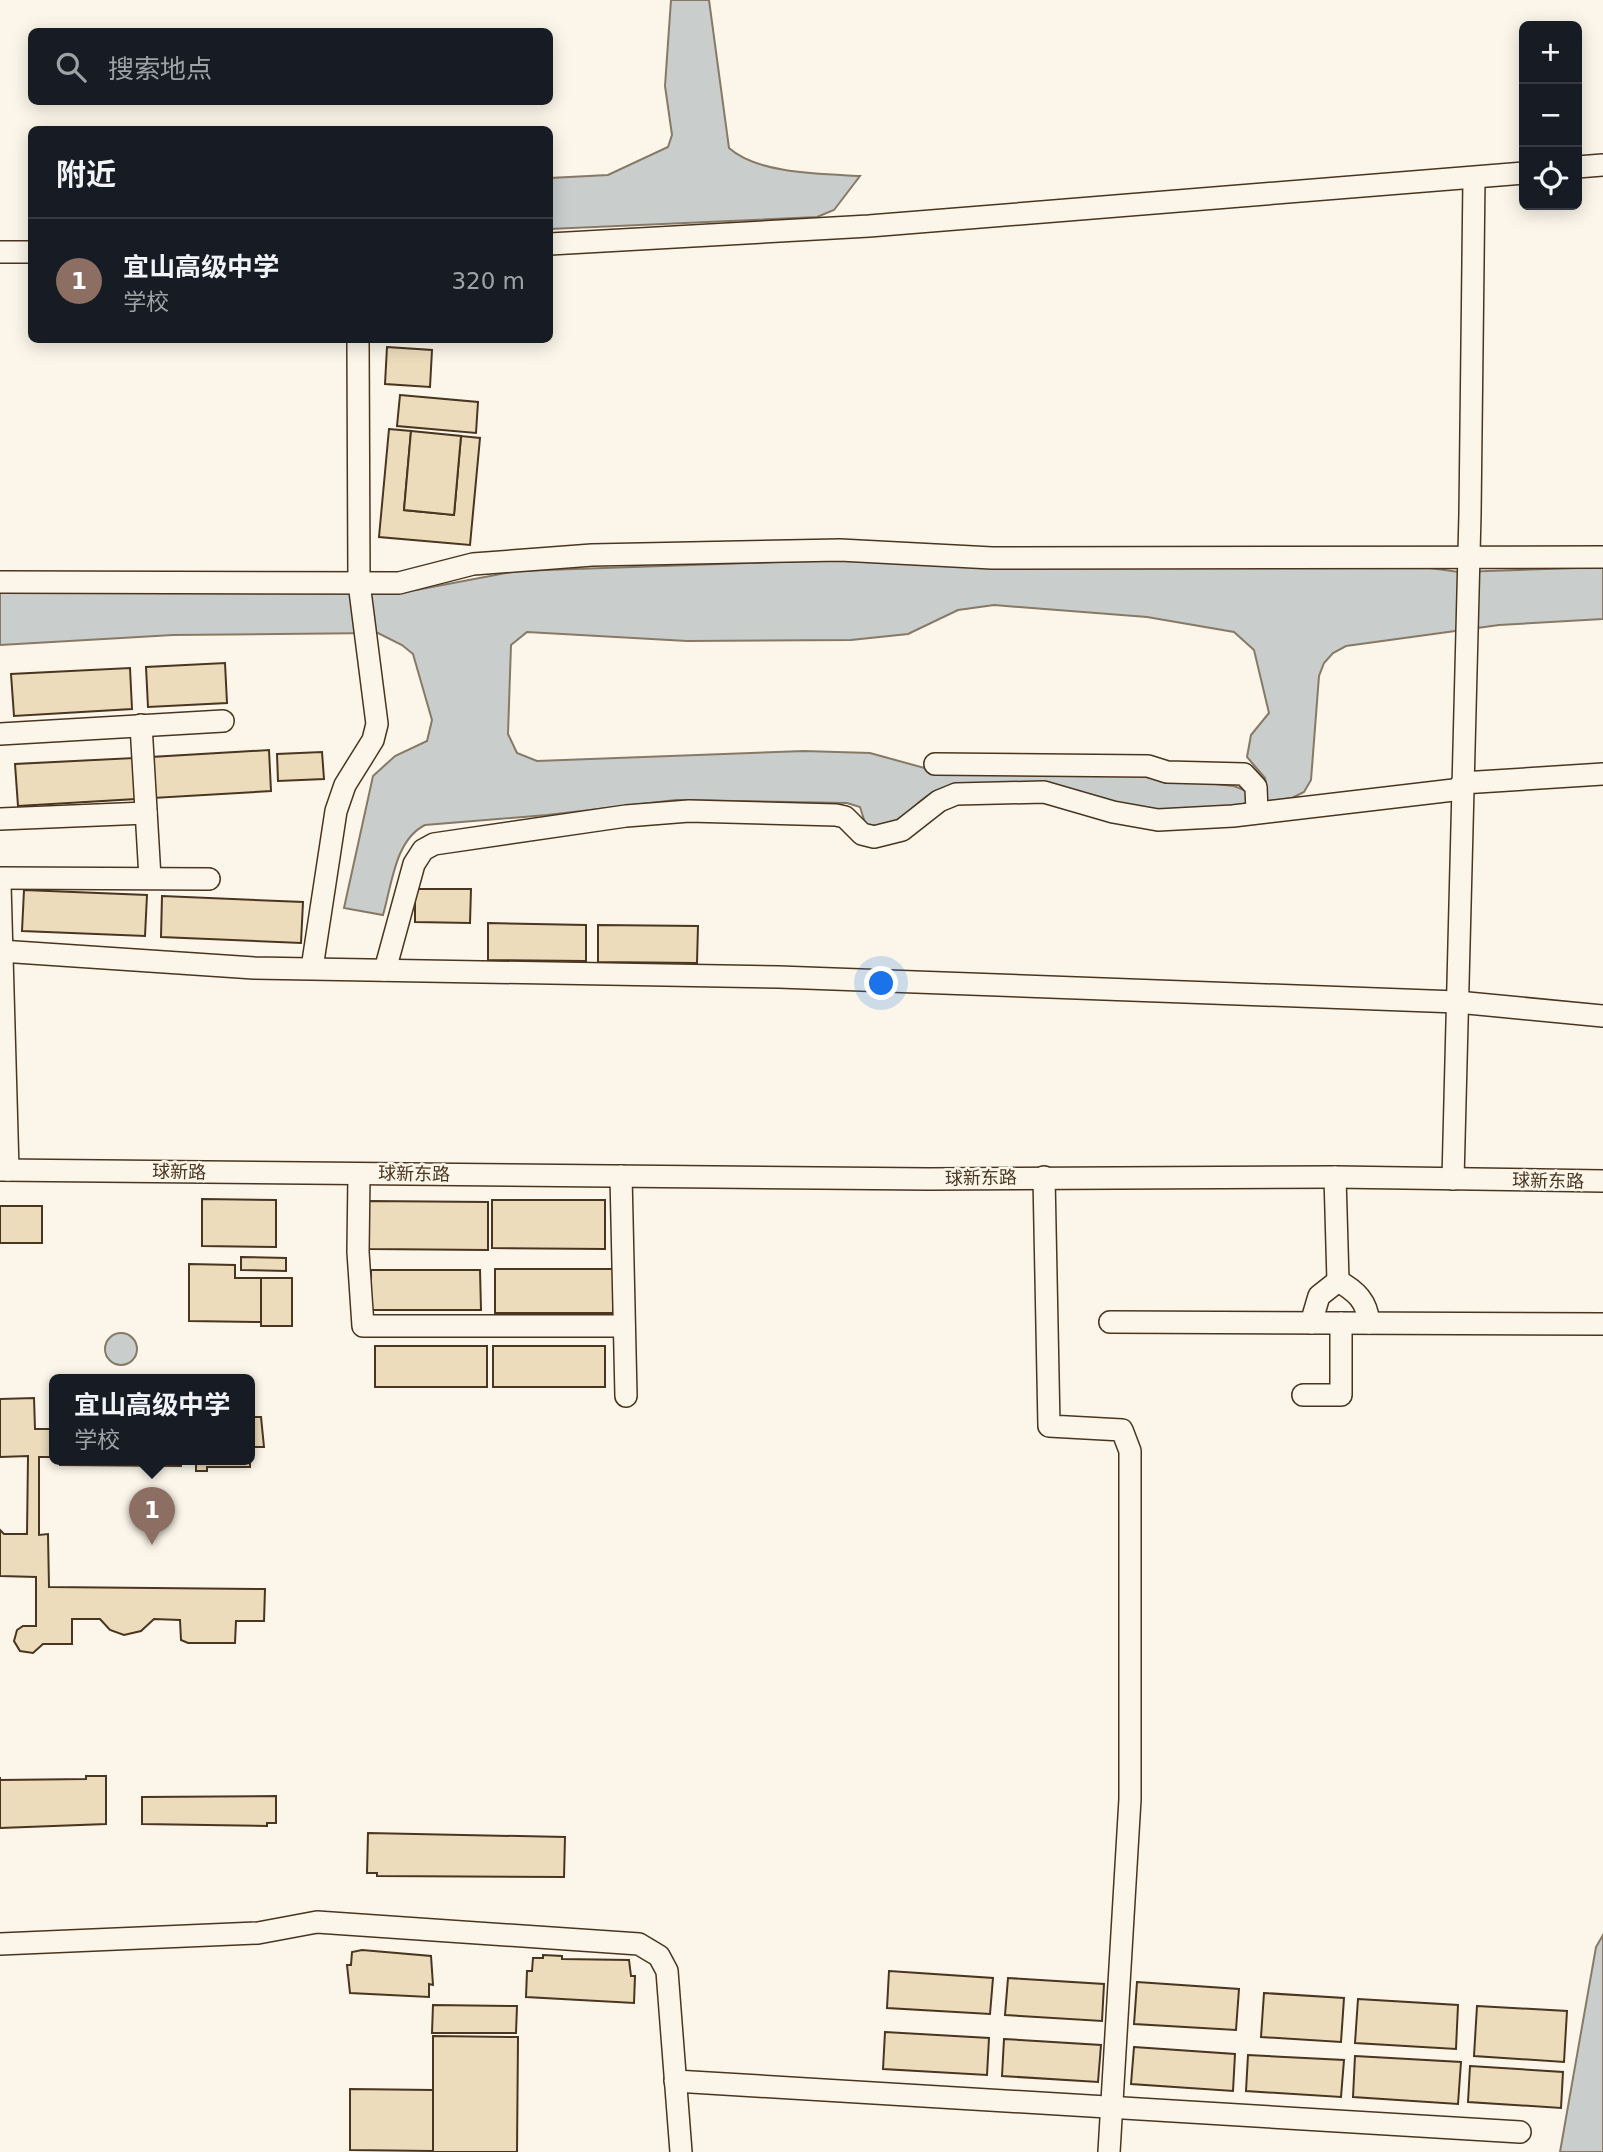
<!DOCTYPE html>
<html lang="zh">
<head>
<meta charset="utf-8">
<style>
	:root { --surface:#171b24; --page:#20242c; --text:#f1f3f6; --muted:#9ea1a6; --line:#363941; --accent:#c62828 }
	body { margin:0; font-family:"DejaVu Sans","Noto Sans SC",sans-serif; background:var(--page); color:var(--text) }
	.controls { position:absolute; right:21px; top:21px; display:grid; overflow:hidden; border-radius:10px; box-shadow:0 4px 18px #0003 }
	.controls button { width:63px; height:63px; display:grid; place-items:center; padding:0; border:0; border-bottom:2px solid var(--line); background:var(--surface); color:var(--text); font:35px sans-serif }
	.you { position:absolute; left:882px; top:984px; width:24px; height:24px; margin:-18px; border:5px solid #fff; border-radius:50%; background:#1a73e8; box-shadow:0 0 0 10px #1a73e833 }
	.badge { display:grid; place-items:center; width:46px; height:46px; border-radius:50%; background:var(--accent); color:#fff; font-size:23px; font-weight:700 }
	.pin { position:absolute; translate:-50% -58px; filter:drop-shadow(0 2px 4px #0008) }
	.pin::after { content:''; position:absolute; top:37px; width:24px; height:21px; background:inherit; clip-path:polygon(0 0,100% 0,50% 100%) }
	.popup { position:absolute; left:49px; top:1374px; width:206px; height:91px; box-sizing:border-box; display:grid; place-content:center; border-radius:10px; background:var(--surface); filter:drop-shadow(0 2px 5px #0005); font-size:23px; white-space:nowrap; color:var(--muted) }
	.popup b { font-size:26px; color:var(--text) }
	.popup::after { content:''; position:absolute; left:50%; top:100%; margin-left:-14px; border:14px solid transparent; border-top-color:var(--surface) }
	.list { margin:0; padding:0; list-style:none }
	h2 { display:flex; justify-content:space-between; align-items:center; height:91px; margin:0; padding:0 28px; font-size:30px }
	h2 small { font-size:23px; font-weight:400; color:var(--muted) }
	.list li { display:grid; grid-template-columns:46px 1fr auto; gap:21px; align-items:center; box-sizing:border-box; height:126px; padding:0 28px; border-top:2px solid var(--line) }
	.list b { display:block; font-size:26px; white-space:nowrap }
	.list p { margin:0; font-size:23px; white-space:nowrap; color:var(--muted) }
	.list em { font-size:23px; font-style:normal; color:var(--muted) }
	.icon { flex:none; width:38px; height:38px; fill:none; stroke:currentColor; stroke-width:2; stroke-linecap:round; stroke-linejoin:round }
	.map { position:relative; flex:none; width:1603px; height:2152px; overflow:hidden }
	.search { position:absolute; background:var(--surface); box-shadow:0 4px 18px #0003; left:28px; top:28px; width:525px; height:77px; display:flex; align-items:center; gap:18px; box-sizing:border-box; padding:0 24px; border-radius:10px; color:var(--muted); font-size:26px }
	.panel { position:absolute; background:var(--surface); box-shadow:0 4px 18px #0003; left:28px; top:126px; width:525px; height:217px; border-radius:10px }
	.map>svg:first-child { display:block }
	.water { fill:#c9cecd; stroke:#887966; stroke-width:2; fill-rule:evenodd }
	.building { fill:#ecdcbc; stroke:#4a3520; stroke-width:2 }
	.lines { fill:none; stroke-linecap:round; stroke-linejoin:round }
	.minor-casing { stroke:#4a3520; stroke-width:24 }
	.minor { stroke:#fbf6e9; stroke-width:21 }
	.labels { text-anchor:middle; stroke-width:5; stroke-linejoin:round; paint-order:stroke }
	.street-label { font-size:18px; fill:#4a3520; stroke:#fbf6e9 }
</style>
</head>
<body>
<div class="map">
<svg width="1603" height="2152" viewBox="0 0 1603 2152">
	<rect width="100%" height="100%" fill="#fbf6e9"/>
	<g class="water">
		<path d="M671,0H709L729,148C758,174 822,174 860,176L834,210L817,217L550,229V178L608,175L668,147L672,135L665,86Z"/>
		<path d="M867,559L972,567L1430,568L1459,572L1603,567V619L1499,625L1346,646L1333,653L1324,663L1319,676L1311,780L1304,792L1292,798L1173,814L937,790C911,803 898,832 866,826L860,807L847,803L676,800L547,815L425,825C395,840 392,884 383,915L344,908L373,776L395,756L427,741L432,720L413,654L402,645L378,633L173,635L0,645V590L378,593L416,590L517,571ZM994,605L1147,617L1234,632L1254,650L1269,713L1251,735L1247,757L1265,778L1267,789L1244,790L1234,786L1108,773L939,772L870,753L804,751L537,761L517,753L508,734L511,645L527,632L687,641L851,640L908,634L958,610Z"/>
		<circle cx="121" cy="1349" r="16"/>
		<polygon points="1603,1935 1603,2152 1560,2152 1596,1947"/>
	</g>
	<g class="building">
		<polygon points="387,347 432,350 430,387 385,384"/>
		<polygon points="400,395 478,402 476,433 397,426"/>
		<polygon points="389,429 411,431 404,510 454,515 461,436 480,438 470,545 379,537"/>
		<polygon points="411,431 461,436 454,515 404,510"/>
		<polygon points="225,663 227,703 148,707 146,667"/>
		<polygon points="130,668 132,709 14,716 11,674"/>
		<polygon points="269,750 271,791 153,798 151,757"/>
		<polygon points="322,752 324,779 278,781 277,754"/>
		<polygon points="134,758 136,799 18,806 15,764"/>
		<polygon points="415,889 471,889 470,923 415,922"/>
		<polygon points="24,890 147,895 145,936 22,931"/>
		<polygon points="162,896 303,902 301,943 161,937"/>
		<polygon points="488,923 586,925 586,961 488,960"/>
		<polygon points="598,925 698,926 697,963 598,962"/>
		<polygon points="202,1199 276,1200 276,1247 202,1246"/>
		<polygon points="492,1200 605,1200 605,1249 492,1248"/>
		<polygon points="368,1201 488,1202 488,1250 368,1249"/>
		<rect x="0" y="1206" width="42" height="37"/>
		<polygon points="241,1257 286,1258 286,1271 241,1270"/>
		<polygon points="189,1264 235,1265 235,1278 261,1278 261,1322 189,1321"/>
		<rect x="495" y="1269" width="118" height="44"/>
		<polygon points="371,1270 480,1270 481,1310 371,1310"/>
		<rect x="261" y="1278" width="31" height="48"/>
		<rect x="375" y="1346" width="112" height="41"/>
		<rect x="493" y="1346" width="112" height="41"/>
		<polygon points="34,1398 35,1429 54,1429 54,1457 39,1457 39,1535 48,1534 49,1587 265,1589 264,1621 236,1621 235,1643 188,1643 181,1640 180,1620 154,1619 141,1631 124,1635 110,1630 100,1619 72,1619 72,1644 43,1644 33,1653 20,1651 14,1641 17,1630 23,1626 36,1626 36,1577 0,1576 0,1530 4,1534 27,1534 28,1456 0,1457 0,1399"/>
		<polygon points="250,1417 261,1417 264,1447 250,1447 250,1467 207,1467 207,1471 196,1471 196,1459 250,1459"/>
		<polygon points="60,1459 181,1459 181,1466 60,1465"/>
		<polygon points="86,1776 106,1776 106,1824 0,1828 0,1777 0,1780 86,1779"/>
		<polygon points="276,1796 276,1823 267,1823 267,1826 142,1824 142,1797"/>
		<polygon points="368,1833 565,1837 564,1877 377,1876 377,1873 367,1873"/>
		<polygon points="362,1950 431,1956 433,1985 429,1984 429,1997 350,1993 347,1965 351,1965 352,1952"/>
		<polygon points="543,1955 562,1956 562,1959 629,1960 631,1976 635,1976 634,2003 526,1997 527,1971 532,1971 533,1958 543,1958"/>
		<polygon points="889,1971 993,1978 990,2014 887,2008"/>
		<polygon points="1008,1978 1104,1984 1102,2021 1005,2015"/>
		<polygon points="1137,1982 1239,1989 1236,2030 1134,2024"/>
		<polygon points="1264,1993 1344,1998 1341,2042 1261,2037"/>
		<polygon points="1358,1999 1458,2005 1456,2049 1355,2043"/>
		<polygon points="433,2005 517,2006 516,2033 432,2033"/>
		<polygon points="1477,2006 1567,2011 1564,2062 1474,2056"/>
		<polygon points="885,2032 989,2038 987,2075 883,2069"/>
		<polygon points="433,2036 518,2037 517,2152 433,2152"/>
		<polygon points="1004,2039 1101,2045 1098,2082 1002,2076"/>
		<polygon points="1134,2047 1235,2054 1233,2091 1131,2084"/>
		<polygon points="1248,2055 1344,2060 1341,2097 1246,2091"/>
		<polygon points="1355,2056 1461,2062 1458,2104 1353,2097"/>
		<polygon points="1470,2066 1563,2072 1561,2108 1468,2102"/>
		<polygon points="350,2089 433,2090 433,2151 350,2150"/>
	</g>
	<g class="lines">
		<defs>
			<g id="minor">
				<polyline points="1577,167 1603,165"/>
				<polyline points="550,244 869,226 1524,173"/>
				<polyline points="0,252 32,252"/>
				<polyline points="0,582 399,583 473,564 592,555 840,550 992,558 1603,557"/>
				<polyline points="141,725 150,878"/>
				<polyline points="0,734 223,721"/>
				<polyline points="935,764 1148,766 1167,772 1244,774 1256,787 1257,812"/>
				<polyline points="1462,783 1603,774"/>
				<polyline points="0,819 146,813"/>
				<polyline points="0,878 209,879"/>
				<polyline points="0,884 8,1170"/>
				<polyline points="0,951 254,968 779,977 1457,1002 1603,1016"/>
				<polyline points="312,968 336,811 345,785 373,740 377,724 359,583 358,340"/>
				<polyline points="385,970 414,864 423,850 434,844 626,816 689,811 836,815 845,817 862,834 874,837 902,830 939,801 956,794 1044,792 1113,812 1158,820 1233,816 1462,789"/>
				<polyline points="0,1170 929,1179 1335,1177 1603,1181"/>
				<polyline points="359,1174 358,1252 363,1326 624,1326"/>
				<polyline points="621,1176 626,1396"/>
				<polyline points="1044,1177 1049,1426 1122,1430 1130,1451 1130,1799 1109,2152"/>
				<polyline points="1335,1177 1338,1281"/>
				<polyline points="1453,1179 1470,514 1474,178"/>
				<path d="M1338,1281C1356,1291 1367,1301 1369,1323"/>
				<polyline points="1110,1322 1603,1324"/>
				<polyline points="1311,1323 1319,1296 1338,1281"/>
				<polyline points="1303,1395 1341,1395 1341,1323"/>
				<polyline points="0,1944 258,1933 317,1922 639,1944 659,1956 667,1971 681,2152"/>
				<polyline points="675,2081 1520,2132"/>
			</g>
		</defs>
		<use href="#minor" class="minor-casing"/>
		<use href="#minor" class="minor"/>
	</g>
	<g class="labels">
		<g class="street-label">
			<text transform="translate(179 1172) rotate(1)" y="6">球新路</text>
			<text transform="translate(414 1174) rotate(1)" y="6">球新东路</text>
			<text transform="translate(981 1178) rotate(-1)" y="6">球新东路</text>
			<text transform="translate(1548 1181) rotate(1)" y="6">球新东路</text>
		</g>
	</g>
</svg>
<div class="controls">
<button>+</button>
<button>−</button>
<button><svg class="icon" aria-label="locate" viewBox="0 0 24 24"><circle cx="12" cy="12" r="6"/><path d="M12 2v4M12 18v4M2 12h4M18 12h4"/></svg></button>
</div>
<div class="you"></div>
<div class="pin badge" style="left:152px;top:1545px;background:#8d6e63">1</div>
<div class="popup"><b>宜山高级中学</b>学校</div>
<div class="search"><svg class="icon" aria-label="search" viewBox="0 0 24 24"><circle cx="10" cy="10" r="6"/><path d="M15 15l6 6"/></svg>搜索地点</div>
<section class="panel">
<h2>附近<small></small></h2>
<ul class="list">
<li><span class="badge" style="background:#8d6e63">1</span><div><b>宜山高级中学</b><p>学校</p></div><em>320 m</em></li>
</ul>
</section>
</div>
</body>
</html>
